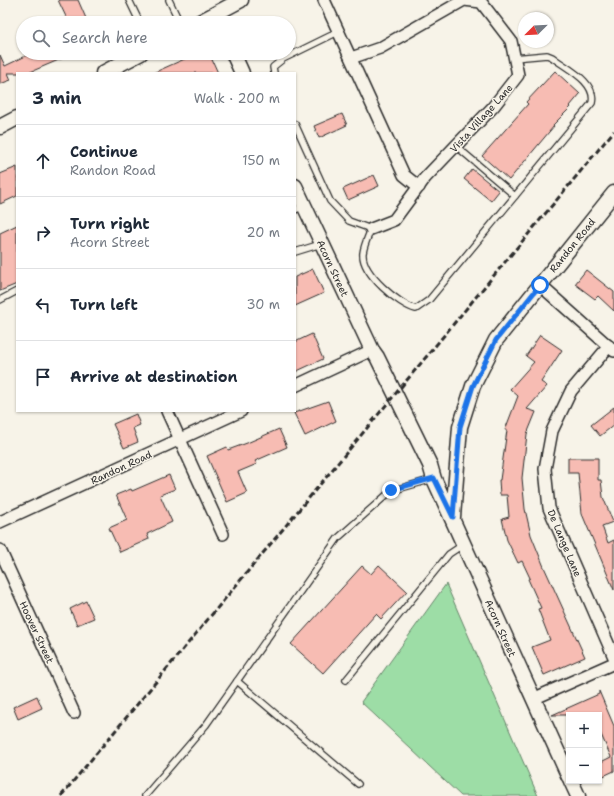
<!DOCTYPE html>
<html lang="en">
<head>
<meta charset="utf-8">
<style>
	:root { --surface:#fff; --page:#f6f6f7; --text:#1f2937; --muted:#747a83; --line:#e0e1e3 }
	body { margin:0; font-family:"Shantell Sans",sans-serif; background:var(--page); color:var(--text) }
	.controls { position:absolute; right:12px; bottom:12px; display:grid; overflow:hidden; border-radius:0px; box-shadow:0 1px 3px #0004 }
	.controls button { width:36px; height:36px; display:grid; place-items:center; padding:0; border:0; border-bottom:1px solid var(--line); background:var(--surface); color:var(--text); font:20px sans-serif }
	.compass { position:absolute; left:518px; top:12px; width:36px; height:36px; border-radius:50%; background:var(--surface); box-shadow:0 1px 3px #0004; rotate:246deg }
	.stop { position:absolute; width:12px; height:12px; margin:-9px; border:3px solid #1a73e8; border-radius:50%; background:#fff }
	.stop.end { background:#1a73e8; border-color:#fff; box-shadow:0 1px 4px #0008 }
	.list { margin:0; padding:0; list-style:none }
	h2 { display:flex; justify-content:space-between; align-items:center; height:52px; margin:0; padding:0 16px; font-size:17px }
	h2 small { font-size:13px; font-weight:400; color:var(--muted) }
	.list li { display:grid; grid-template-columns:26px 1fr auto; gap:12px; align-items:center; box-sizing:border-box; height:72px; padding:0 16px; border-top:1px solid var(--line) }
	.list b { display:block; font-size:15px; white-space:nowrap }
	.list p { margin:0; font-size:13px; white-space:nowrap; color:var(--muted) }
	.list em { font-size:13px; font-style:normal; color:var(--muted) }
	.icon { flex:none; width:22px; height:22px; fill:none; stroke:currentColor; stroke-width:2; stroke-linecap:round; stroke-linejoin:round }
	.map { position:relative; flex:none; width:614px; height:796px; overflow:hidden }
	.search { position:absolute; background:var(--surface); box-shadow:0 1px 3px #0004; left:16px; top:16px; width:280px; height:44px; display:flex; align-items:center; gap:10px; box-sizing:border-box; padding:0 14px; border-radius:22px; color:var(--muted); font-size:15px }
	.panel { position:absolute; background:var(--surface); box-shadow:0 1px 3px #0004; left:16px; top:72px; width:280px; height:340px; border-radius:0px }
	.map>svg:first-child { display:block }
	.green { fill:#9ddda6; stroke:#648468 }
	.building { fill:#f7bcb3; stroke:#2b2b2b }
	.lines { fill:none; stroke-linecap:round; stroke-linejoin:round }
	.service-casing { stroke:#2b2b2b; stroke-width:8 }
	.minor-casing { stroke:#2b2b2b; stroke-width:14 }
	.tertiary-casing { stroke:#2b2b2b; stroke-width:17 }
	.service { stroke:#f7f3e8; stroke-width:5.5 }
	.minor { stroke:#f7f3e8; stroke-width:11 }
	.tertiary { stroke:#f7f3e8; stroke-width:14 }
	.rail { stroke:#2b2b2b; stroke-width:3; stroke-dasharray:6 3; stroke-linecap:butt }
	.route { stroke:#1a73e8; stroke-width:5 }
	.labels { text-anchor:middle; stroke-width:3; stroke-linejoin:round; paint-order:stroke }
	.street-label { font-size:10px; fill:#2b2b2b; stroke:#f7f3e8 }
</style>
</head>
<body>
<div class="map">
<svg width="614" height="796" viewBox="0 0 614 796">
	<rect width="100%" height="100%" fill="#f7f3e8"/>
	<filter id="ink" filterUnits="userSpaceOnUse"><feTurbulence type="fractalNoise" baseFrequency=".025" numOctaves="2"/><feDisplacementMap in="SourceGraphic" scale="8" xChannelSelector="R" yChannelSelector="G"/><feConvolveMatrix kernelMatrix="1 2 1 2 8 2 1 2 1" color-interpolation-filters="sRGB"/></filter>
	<g filter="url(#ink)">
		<polygon class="green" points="446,584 538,796 461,796 361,702"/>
		<g class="building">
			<polygon points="58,0 78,0 88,23 69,23"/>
			<polygon points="32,53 75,53 28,73 8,73 11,80 0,84 0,55 5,66"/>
			<polygon points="198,53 209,53 218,73 153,73"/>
			<polygon points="555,71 580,94 570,106 571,107 553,125 554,126 509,180 482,156 528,104 526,102"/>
			<polygon points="342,114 347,125 319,138 314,126"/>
			<polygon points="17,167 17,196 0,204 0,174"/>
			<polygon points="472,169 499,191 491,201 464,179"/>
			<polygon points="374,175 379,186 348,200 343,189"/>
			<polygon points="17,225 17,284 0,291 0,233"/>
			<polygon points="313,269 324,293 295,306 295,277"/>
			<polygon points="586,270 614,292 614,311 598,296 595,299 575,284"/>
			<polygon points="312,334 323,359 295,372 295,342"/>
			<polygon points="540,335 562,350 541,382 547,386 527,409 536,412 527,434 522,478 525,509 531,535 544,567 585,657 544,675 532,647 550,640 538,609 541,608 528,579 530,578 522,561 518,563 507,540 502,519 509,517 507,495 500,495 499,480 500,480 507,430 505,430 518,396 510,389 534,362 526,356"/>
			<polygon points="328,401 336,421 305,436 294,413"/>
			<polygon points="614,407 614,425 600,436 591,425"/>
			<polygon points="136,414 140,425 133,428 138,442 124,448 113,424"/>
			<polygon points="279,429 287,447 255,461 257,464 238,472 247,493 227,502 207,456 227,447 228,450 247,443"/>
			<polygon points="568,458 598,458 598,480 601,480 603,497 613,522 602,526 608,543 614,540 614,590 582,514 578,473 568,473"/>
			<polygon points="169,475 175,489 160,495 172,522 147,534 149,539 120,552 109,528 127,520 116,495 131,489 132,491"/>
			<polygon points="379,565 407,591 381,619 376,614 323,673 291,644 362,566 371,574"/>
			<polygon points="86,601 94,618 77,625 70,609"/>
			<polygon points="599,691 614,726 614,771 599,778 599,763 611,757 599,730 599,715 552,715 599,694"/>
			<polygon points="37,696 42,708 18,719 13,707"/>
		</g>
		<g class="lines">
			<defs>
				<g id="service">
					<polyline points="129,0 140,23"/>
					<polyline points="169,0 180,23"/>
					<polyline points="274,73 273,67 283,59 338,32"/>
					<path d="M295,124L330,201L349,221L371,229C368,237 364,245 363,253C361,273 399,305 416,309L429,300L592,103C597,82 566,68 552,57L547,55L514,58"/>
					<polyline points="456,146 515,196"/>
					<polyline points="295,210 304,206"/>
					<polyline points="295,252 321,244"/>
					<polyline points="0,300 17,291"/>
					<polyline points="346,680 449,554 464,544"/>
					<polyline points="237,681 358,784"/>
					<polyline points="145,796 206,725 338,538 391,491 433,479"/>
				</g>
				<g id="minor">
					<polyline points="324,0 404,175 419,187"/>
					<polyline points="351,58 380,48 464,0 481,2 511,41 518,75 493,107 425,178 394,220 371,229"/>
					<polyline points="540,285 614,351"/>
					<polyline points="609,346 571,391 552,431 545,469 549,508 614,657"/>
					<polyline points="295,386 372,350"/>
					<polyline points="167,411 223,534"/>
					<polyline points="0,522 241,411"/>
					<polyline points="0,550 74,713"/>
					<polyline points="533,699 614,663"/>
				</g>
				<g id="tertiary">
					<polyline points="198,23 241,0"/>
					<polyline points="233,53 242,73"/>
					<polyline points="103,73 141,53"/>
					<polyline points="0,127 17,118"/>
					<polyline points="295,186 372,350 377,357 430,465 434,479 569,777"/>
					<polyline points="453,517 460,427 473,386 496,340 614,193"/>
					<polyline points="571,781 578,796"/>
				</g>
			</defs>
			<use href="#service" class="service-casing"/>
			<use href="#minor" class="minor-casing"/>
			<use href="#tertiary" class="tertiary-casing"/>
			<use href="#service" class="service"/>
			<use href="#minor" class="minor"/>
			<use href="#tertiary" class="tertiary"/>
			<polyline class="rail" points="61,796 614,131"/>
		</g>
	</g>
	<g class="lines" filter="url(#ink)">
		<polyline class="route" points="391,490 434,478 453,517 460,427 473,386 496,340 540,285"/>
	</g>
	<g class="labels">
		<g class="street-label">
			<text transform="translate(481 118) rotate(-48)" y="4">Vista Village Lane</text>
			<text transform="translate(572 245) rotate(-51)" y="4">Randon Road</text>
			<text transform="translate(333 268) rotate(65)" y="4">Acorn Street</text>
			<text transform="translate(121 467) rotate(-25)" y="4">Randon Road</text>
			<text transform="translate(565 543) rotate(67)" y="4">De Lange Lane</text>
			<text transform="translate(501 628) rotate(66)" y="4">Acorn Street</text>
			<text transform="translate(37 632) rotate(65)" y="4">Hoover Street</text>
		</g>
	</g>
</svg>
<div class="controls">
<button>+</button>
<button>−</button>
</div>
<svg class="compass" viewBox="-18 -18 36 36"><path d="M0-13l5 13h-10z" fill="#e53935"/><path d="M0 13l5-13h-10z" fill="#747a83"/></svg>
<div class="stop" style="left:540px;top:285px"></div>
<div class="stop end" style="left:391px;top:490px"></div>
<div class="search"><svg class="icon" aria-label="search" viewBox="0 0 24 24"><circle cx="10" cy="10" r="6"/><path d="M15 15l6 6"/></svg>Search here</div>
<section class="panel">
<h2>3 min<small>Walk · 200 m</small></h2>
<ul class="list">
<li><svg class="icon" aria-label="ahead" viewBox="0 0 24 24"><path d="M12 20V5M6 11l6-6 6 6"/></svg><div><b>Continue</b><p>Randon Road</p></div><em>150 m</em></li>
<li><svg class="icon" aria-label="right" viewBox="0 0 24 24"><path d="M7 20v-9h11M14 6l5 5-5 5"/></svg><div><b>Turn right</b><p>Acorn Street</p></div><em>20 m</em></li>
<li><svg class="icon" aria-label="left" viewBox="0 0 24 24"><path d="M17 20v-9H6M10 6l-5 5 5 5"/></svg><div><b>Turn left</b></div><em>30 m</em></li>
<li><svg class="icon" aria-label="arrive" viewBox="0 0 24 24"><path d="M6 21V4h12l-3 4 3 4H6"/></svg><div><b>Arrive at destination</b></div></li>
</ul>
</section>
</div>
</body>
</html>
